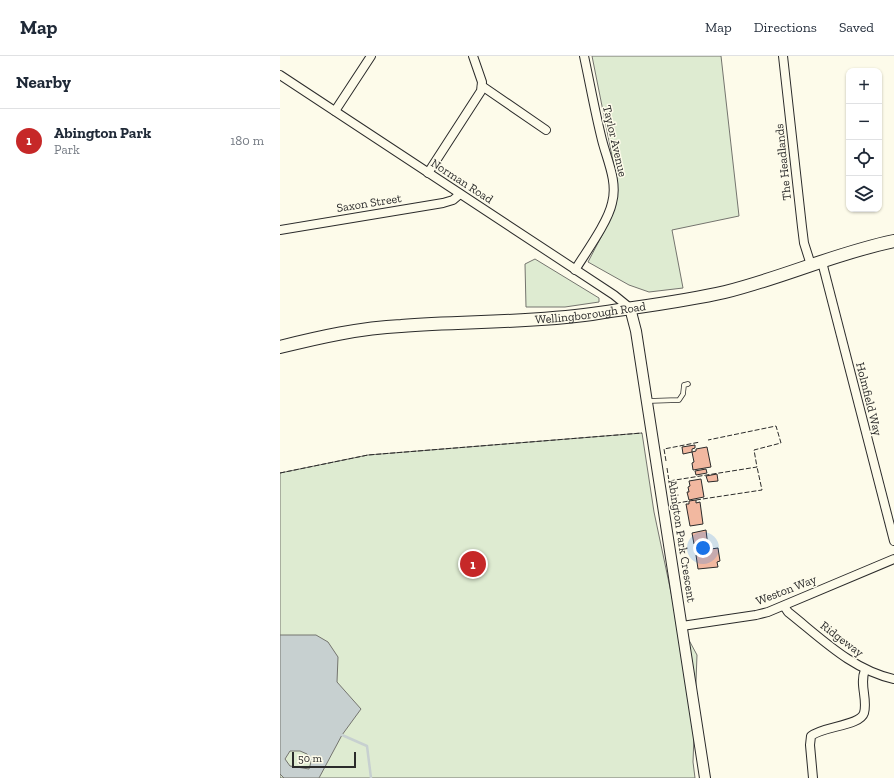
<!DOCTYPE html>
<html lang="en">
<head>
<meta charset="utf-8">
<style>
	:root { --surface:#fff; --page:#f6f6f7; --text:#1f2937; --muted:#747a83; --line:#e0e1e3; --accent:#c62828 }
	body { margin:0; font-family:"Zilla Slab",serif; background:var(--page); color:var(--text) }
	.controls { position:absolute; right:12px; top:12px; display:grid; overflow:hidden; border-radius:8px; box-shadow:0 1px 3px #0004 }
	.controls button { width:36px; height:36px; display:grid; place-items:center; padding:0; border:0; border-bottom:1px solid var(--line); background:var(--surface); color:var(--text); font:20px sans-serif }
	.scale { position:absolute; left:12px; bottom:10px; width:64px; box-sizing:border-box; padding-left:4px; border:2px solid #2b2b2b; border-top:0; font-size:11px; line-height:14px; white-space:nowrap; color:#2b2b2b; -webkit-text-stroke:3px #fdfbea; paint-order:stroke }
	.you { position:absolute; left:423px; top:492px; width:14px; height:14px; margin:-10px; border:3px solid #fff; border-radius:50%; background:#1a73e8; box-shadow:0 0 0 6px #1a73e833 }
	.badge { display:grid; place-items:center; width:26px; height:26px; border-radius:50%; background:var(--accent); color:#fff; font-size:13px; font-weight:700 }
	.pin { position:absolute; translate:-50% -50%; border:2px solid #fff; box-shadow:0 1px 4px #0006 }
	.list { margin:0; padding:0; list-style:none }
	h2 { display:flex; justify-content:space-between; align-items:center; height:52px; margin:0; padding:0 16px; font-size:17px }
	h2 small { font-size:13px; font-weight:400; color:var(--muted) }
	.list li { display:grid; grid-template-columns:26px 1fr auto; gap:12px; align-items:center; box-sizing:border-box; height:64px; padding:0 16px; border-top:1px solid var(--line) }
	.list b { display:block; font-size:15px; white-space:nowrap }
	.list p { margin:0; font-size:13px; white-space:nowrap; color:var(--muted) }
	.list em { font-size:13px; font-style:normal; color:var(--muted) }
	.icon { flex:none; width:22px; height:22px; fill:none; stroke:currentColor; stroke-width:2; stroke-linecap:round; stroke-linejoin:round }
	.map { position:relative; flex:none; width:614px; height:722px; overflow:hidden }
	header { display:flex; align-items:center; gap:24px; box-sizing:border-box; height:56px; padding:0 20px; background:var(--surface); border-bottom:1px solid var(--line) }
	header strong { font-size:19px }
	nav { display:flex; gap:22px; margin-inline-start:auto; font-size:14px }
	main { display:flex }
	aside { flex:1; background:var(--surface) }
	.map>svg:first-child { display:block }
	.green { fill:#deebd1; stroke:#74746e }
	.water { fill:#c7d0d0; stroke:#74746e; fill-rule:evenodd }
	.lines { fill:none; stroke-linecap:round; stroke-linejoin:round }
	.stream { stroke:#c7d0d0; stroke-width:2.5 }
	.building { fill:#f2b8a0; stroke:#2b2b2b }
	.service-casing { stroke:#2b2b2b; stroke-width:5.5 }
	.minor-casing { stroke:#2b2b2b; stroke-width:10 }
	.tertiary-casing { stroke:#2b2b2b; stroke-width:12 }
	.primary-casing { stroke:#2b2b2b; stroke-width:14 }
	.service { stroke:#fdfbea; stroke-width:4 }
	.minor { stroke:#fdfbea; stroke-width:8 }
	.tertiary { stroke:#fdfbea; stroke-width:10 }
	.primary { stroke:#fdfbea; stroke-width:12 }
	.fence { stroke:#2b2b2b; stroke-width:1; stroke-dasharray:5 2; stroke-linecap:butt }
	.labels { text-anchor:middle; stroke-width:3; stroke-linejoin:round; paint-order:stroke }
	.street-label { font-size:12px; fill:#2b2b2b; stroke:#fdfbea }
</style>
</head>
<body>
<header>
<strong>Map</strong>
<nav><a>Map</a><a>Directions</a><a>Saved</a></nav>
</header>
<main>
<aside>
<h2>Nearby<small></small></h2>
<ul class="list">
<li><span class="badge">1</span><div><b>Abington Park</b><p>Park</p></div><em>180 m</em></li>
</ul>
</aside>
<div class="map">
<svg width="614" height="722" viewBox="0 0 614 722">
	<rect width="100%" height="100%" fill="#fdfbea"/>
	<g class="green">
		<polygon points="312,0 441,0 459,160 392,174 403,232 369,236 349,229 308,206 331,162 337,141 336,120"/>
		<polygon points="255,203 319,242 319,246 285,251 246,251 245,208"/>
		<polygon points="362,377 374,456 396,560 417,599 413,706 415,722 0,722 0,417 88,399"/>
	</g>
	<path class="water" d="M0,579H36L48,586L58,601L57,626L81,653L62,679L39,722H4L0,718ZM20,695L27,698L31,706L29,713L10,710L5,703L10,695Z"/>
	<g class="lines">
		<polyline class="stream" points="62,679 87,690 91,722"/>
	</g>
	<g class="building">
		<polygon points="415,389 415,392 412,393 412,396 403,398 402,391"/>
		<polygon points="427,391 431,411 413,414 412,407 414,406 412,396 416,395 416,393"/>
		<polygon points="426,413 427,417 416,419 415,415"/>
		<polygon points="437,418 438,425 428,426 426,420"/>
		<polygon points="421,423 424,441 409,444 407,436 409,436 408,431 410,430 409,425"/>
		<polygon points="416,444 416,447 420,446 423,468 410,470 406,448 409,448 409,445"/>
		<polygon points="426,474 428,491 419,492 418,487 414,488 412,477"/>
		<polygon points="438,492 440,505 437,506 438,511 418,513 416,499 418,499 417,495"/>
	</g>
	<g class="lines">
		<defs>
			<polyline id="service" points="367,345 399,344 403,338 404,329 408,328"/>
			<g id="minor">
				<polyline points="503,0 522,171 524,187 531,209"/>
				<polyline points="0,19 334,239 350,252"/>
				<polyline points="202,30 266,74"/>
				<polyline points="55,55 91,0"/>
				<polyline points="148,117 201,35 202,26 193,0"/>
				<polyline points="0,174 163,147 173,144 180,138"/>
				<polyline points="542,206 614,485"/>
				<path d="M295,214C306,196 328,166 332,147C338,126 327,104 322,84C315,56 310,28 304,0"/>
				<path d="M504,550L508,556C541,582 572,614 614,623"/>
				<polyline points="402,570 476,559 488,556 614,503"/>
				<path d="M533,722L530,689L531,680C543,670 580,670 584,657C588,643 579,628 585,614"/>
			</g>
			<polyline id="tertiary" points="350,252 356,275 425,722"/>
			<g id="primary">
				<path id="s1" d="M0,291C40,281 80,272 121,270C184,265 249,267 312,258C356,251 402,246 445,236C502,222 556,197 614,185"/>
			</g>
		</defs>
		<use href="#service" class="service-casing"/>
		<use href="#minor" class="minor-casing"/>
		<use href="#tertiary" class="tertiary-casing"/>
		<use href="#primary" class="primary-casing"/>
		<use href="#service" class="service"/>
		<use href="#minor" class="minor"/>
		<use href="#tertiary" class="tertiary"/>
		<use href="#primary" class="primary"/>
		<g class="fence">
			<polyline points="386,405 384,393 420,386"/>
			<polyline points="387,412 389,425 477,411 474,394 501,387 496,370 428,384"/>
			<polyline points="0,417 88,399 362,377"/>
			<polyline points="390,431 392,448 409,445"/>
			<polyline points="416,444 482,434 477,411"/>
		</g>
	</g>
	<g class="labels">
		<g class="street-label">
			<text transform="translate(335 85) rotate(77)" y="4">Taylor Avenue</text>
			<text transform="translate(503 106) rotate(-96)" y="4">The Headlands</text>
			<text transform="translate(182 125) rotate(33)" y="4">Norman Road</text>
			<text transform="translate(89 147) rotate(-9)" y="4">Saxon Street</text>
			<text dy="4" stroke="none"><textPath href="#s1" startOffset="313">Wellingborough Road</textPath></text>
			<text transform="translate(589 343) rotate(76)" y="4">Holmfield Way</text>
			<text transform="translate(402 485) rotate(81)" y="4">Abington Park Crescent</text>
			<text transform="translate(506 534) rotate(-21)" y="4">Weston Way</text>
			<text transform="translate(562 583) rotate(37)" y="4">Ridgeway</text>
		</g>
	</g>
</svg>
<div class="controls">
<button>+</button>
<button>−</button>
<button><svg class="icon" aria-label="locate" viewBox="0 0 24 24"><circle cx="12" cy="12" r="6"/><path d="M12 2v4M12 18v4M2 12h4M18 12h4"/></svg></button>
<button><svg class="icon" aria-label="layers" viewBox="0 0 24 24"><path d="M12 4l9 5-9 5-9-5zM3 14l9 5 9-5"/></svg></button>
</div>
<div class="scale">50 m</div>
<div class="you"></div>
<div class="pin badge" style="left:193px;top:508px">1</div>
</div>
</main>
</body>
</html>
